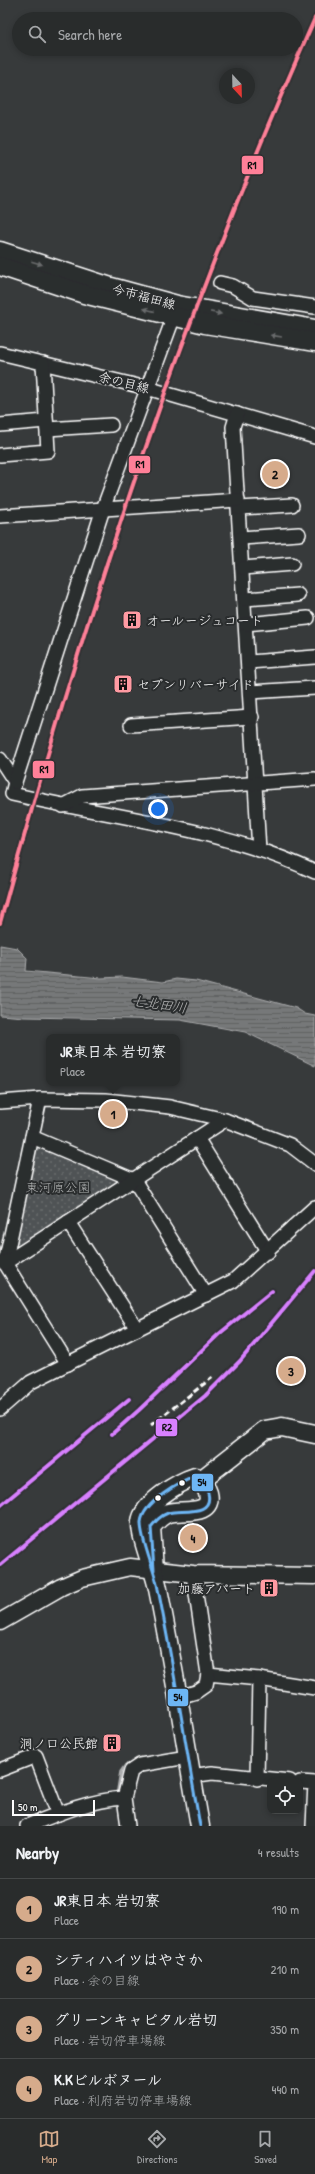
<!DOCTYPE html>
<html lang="en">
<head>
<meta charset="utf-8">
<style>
	:root { --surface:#292c2c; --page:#353838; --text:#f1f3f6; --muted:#a5a7a9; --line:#454848; --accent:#d6ab8b }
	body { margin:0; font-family:"Patrick Hand","Klee One",sans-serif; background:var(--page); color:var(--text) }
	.controls { position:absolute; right:12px; bottom:12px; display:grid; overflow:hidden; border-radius:8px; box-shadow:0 2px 6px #0003 }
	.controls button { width:36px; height:36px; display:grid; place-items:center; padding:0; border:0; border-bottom:1px solid var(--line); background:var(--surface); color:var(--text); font:20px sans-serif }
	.compass { position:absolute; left:219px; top:68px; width:36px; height:36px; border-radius:50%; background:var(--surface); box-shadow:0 2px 6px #0003; rotate:158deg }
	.scale { position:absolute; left:12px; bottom:10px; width:83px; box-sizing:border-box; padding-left:4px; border:2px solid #fff; border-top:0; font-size:11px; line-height:14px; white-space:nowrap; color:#fff; -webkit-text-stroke:3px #2a2d2e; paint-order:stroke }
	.you { position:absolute; left:158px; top:809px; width:14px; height:14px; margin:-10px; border:3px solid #fff; border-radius:50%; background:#1a73e8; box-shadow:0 0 0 6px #1a73e833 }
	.badge { display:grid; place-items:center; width:26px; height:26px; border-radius:50%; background:var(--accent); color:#111; font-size:13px; font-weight:700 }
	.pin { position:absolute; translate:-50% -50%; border:2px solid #fff; box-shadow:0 1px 4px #0006 }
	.popup { position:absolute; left:46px; top:1034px; width:134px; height:52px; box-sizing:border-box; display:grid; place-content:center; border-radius:8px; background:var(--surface); filter:drop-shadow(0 1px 3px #0005); font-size:13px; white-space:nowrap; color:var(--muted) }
	.popup b { font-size:15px; color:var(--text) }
	.popup::after { content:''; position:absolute; left:50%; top:100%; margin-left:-8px; border:8px solid transparent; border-top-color:var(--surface) }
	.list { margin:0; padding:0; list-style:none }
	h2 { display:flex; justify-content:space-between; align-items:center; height:52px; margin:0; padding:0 16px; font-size:17px }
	h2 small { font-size:13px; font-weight:400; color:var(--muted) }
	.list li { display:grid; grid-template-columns:26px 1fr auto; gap:12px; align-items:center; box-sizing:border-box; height:60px; padding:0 16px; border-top:1px solid var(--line) }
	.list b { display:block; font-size:15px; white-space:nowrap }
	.list p { margin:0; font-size:13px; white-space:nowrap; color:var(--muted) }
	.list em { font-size:13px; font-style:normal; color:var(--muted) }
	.icon { flex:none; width:22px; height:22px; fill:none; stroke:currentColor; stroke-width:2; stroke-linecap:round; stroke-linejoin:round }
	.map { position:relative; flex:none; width:315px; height:1826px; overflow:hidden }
	.search { position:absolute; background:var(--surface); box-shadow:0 2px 6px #0003; left:12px; right:12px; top:12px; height:44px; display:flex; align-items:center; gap:10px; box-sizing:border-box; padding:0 14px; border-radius:22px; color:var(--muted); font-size:15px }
	.sheet { height:292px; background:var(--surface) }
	nav { display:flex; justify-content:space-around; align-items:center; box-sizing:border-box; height:56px; border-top:1px solid var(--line); background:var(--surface); font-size:11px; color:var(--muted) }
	nav a { display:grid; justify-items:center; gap:2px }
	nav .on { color:var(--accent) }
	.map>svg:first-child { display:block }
	.park { fill:url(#park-dots); stroke:#a8a9aa }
	.water { fill:url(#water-rules); stroke:#adaeaf }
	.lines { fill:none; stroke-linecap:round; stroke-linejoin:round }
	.stream { stroke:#adaeaf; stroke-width:3.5 }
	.minor-casing { stroke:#fff; stroke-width:16 }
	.tertiary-casing { stroke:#fff; stroke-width:19 }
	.secondary-casing { stroke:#fff; stroke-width:21 }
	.minor { stroke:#2a2d2e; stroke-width:13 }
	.tertiary { stroke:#2a2d2e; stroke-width:16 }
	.secondary { stroke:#2a2d2e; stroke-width:18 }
	.rail { stroke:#fff; stroke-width:3; stroke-dasharray:6 3; stroke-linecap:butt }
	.bus-1-casing { stroke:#2a2d2e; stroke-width:6 }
	.bus-1 { stroke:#6db6f5; stroke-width:3 }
	.rail-1-casing { stroke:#2a2d2e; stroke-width:7 }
	.rail-2-casing { stroke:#2a2d2e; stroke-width:7 }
	.rail-1 { stroke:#ff8098; stroke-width:4 }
	.rail-2 { stroke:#d880ff; stroke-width:4 }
	.oneway { fill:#6a6c6d }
	.bus-dot { fill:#fff; stroke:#2a2d2e; stroke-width:1.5 }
	.labels { text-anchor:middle; stroke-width:4; stroke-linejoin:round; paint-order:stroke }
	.street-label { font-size:13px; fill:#fff; stroke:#2a2d2e }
	.poi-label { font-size:13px; fill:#fff; stroke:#2a2d2e; text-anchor:start }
	.park-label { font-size:13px; fill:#b0b2b2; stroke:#2a2d2e }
	.water-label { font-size:14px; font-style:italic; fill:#b4b5b5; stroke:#2a2d2e }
	.line-badge { stroke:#2a2d2e; stroke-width:1.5 }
	.pale-badge-label { font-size:11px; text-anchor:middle; font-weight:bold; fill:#111 }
</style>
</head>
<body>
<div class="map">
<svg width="315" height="1826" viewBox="0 0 315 1826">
	<defs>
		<pattern id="park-dots" width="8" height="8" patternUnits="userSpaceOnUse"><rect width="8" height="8" fill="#505354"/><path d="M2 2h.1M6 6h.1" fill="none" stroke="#6a6d6e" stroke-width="1.8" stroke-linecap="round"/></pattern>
		<pattern id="water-rules" width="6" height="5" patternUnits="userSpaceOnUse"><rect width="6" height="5" fill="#767879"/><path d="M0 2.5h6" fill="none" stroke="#616262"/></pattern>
	</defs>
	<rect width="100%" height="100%" fill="#373a3b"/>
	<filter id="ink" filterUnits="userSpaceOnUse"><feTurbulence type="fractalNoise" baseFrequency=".025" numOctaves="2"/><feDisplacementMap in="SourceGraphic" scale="8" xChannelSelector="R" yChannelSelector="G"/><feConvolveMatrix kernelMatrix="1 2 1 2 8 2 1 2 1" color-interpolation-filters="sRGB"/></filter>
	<g filter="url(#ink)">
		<polygon class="park" points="36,1147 118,1176 119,1184 18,1249 14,1245"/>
		<polygon class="water" points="0,945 17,948 27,958 26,971 101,978 122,977 163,982 176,979 196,981 296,1008 305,1014 315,1016 315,1066 245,1032 180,1020 24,1017 0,1015"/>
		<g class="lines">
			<polyline class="stream" points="117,1796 121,1772 126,1765"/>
			<defs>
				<g id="minor">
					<polyline points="220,283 233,286 253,298 315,307"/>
					<polyline points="0,353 147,388 315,437"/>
					<polyline points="237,414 233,427 259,850"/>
					<polyline points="0,425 46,421"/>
					<polyline points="47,429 111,425"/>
					<polyline points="0,455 48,451 43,363"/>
					<polyline points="239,508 292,505"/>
					<polyline points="0,516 238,500"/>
					<polyline points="241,538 299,534"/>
					<polyline points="243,568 292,564"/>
					<polyline points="245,599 298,595"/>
					<polyline points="246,624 308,618"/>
					<polyline points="248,662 315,657"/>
					<polyline points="250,692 315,688"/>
					<polyline points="131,725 252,717"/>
					<path d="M0,759L15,782L12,794C113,818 220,827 315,872"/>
					<polyline points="15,782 103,509 174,316"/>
					<polyline points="63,806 82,796 315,779"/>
					<polyline points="40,1099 5,1263 68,1364"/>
					<polyline points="0,1102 40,1099 106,1100 170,1107 225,1120 290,1145 315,1164"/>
					<polyline points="32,1137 134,1180 206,1295"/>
					<polyline points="197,1138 268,1252"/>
					<polyline points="68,1222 137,1329"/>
					<polyline points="2,1262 5,1263 225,1120"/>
					<polyline points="0,1409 31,1382 233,1281 315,1207"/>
					<polyline points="208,1674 259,1679 315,1688"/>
					<polyline points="179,1697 196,1692 206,1685 208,1674 193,1574"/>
					<polyline points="0,1770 36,1756 58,1814"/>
					<polyline points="191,1776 212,1773 290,1781"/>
					<polyline points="257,1779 259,1679"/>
					<polyline points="300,1782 315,1783 313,1826"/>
					<path d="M27,1826C57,1814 91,1800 124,1798"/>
					<polyline points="128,1826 124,1798 131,1771 140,1765 187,1757"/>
				</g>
				<polyline id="tertiary" points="0,1622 61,1587 82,1578 130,1567 193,1574 315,1576"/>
				<g id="secondary">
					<polyline points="0,251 111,287 177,305 315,329"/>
					<polyline points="0,266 84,294 205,324 315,342"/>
					<polyline points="201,1480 265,1430 282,1427 315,1434"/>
					<path d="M154,1570L151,1527C156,1521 160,1516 168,1513C181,1509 214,1517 208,1493C206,1486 202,1480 195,1477C179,1482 143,1503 141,1522C140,1538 155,1571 158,1589C174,1668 186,1747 200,1826"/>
				</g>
			</defs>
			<use href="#minor" class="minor-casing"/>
			<use href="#tertiary" class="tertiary-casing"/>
			<use href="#secondary" class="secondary-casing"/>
			<use href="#minor" class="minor"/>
			<use href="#tertiary" class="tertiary"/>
			<use href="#secondary" class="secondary"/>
			<polyline class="rail" points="151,1425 213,1377"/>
			<defs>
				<path id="bus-1" d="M154,1570L151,1527C156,1521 160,1516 168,1513C181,1509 214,1517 208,1493C206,1486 202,1480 195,1477C179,1482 143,1503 141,1522C140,1538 155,1571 158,1589C174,1668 186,1747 200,1826"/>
			</defs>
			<use href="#bus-1" class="bus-1-casing"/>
			<use href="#bus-1" class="bus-1"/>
			<defs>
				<path id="rail-1" d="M0,923C84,615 184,310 315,18"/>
				<g id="rail-2">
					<polyline points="112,1434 139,1410 219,1334 272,1291"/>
					<polyline points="0,1506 129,1399"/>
					<polyline points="0,1565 205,1396 240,1361 315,1271"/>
				</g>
			</defs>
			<use href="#rail-1" class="rail-1-casing"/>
			<use href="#rail-2" class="rail-2-casing"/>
			<use href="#rail-1" class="rail-1"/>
			<use href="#rail-2" class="rail-2"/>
		</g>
		<defs><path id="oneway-solid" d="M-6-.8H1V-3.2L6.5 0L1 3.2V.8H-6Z"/></defs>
		<g class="oneway">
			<use href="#oneway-solid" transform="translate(37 263) rotate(18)"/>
			<use href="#oneway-solid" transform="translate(149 310) rotate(-166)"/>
			<use href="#oneway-solid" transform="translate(216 313) rotate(11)"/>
			<use href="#oneway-solid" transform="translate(276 336) rotate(-171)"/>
		</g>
	</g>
	<defs>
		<symbol id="building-square" viewBox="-11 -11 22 22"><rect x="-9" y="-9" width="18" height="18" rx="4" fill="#ff9aa2" stroke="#2a2d2e"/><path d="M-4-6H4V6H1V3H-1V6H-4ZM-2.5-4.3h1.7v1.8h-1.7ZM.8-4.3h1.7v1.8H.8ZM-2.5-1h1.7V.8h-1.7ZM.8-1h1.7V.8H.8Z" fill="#111"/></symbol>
	</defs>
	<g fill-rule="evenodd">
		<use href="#building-square" x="121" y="609" width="22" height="22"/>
		<use href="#building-square" x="112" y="673" width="22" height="22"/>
		<use href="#building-square" x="258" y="1577" width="22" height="22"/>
		<use href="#building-square" x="101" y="1732" width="22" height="22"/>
	</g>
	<g class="bus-dot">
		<circle cx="182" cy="1483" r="3.5"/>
		<circle cx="158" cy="1498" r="3.5"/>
	</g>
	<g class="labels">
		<g class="street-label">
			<text transform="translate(144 296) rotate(15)" y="5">今市福田線</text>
			<text transform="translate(124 382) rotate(14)" y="5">余の目線</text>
		</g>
		<g class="poi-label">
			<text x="146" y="625">オールージュコート</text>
			<text x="137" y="689">セブンリバーサイド</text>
			<text x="255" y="1593" text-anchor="end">加藤アパート</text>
			<text x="98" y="1748" text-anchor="end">洞ノ口公民館</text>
		</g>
		<g class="park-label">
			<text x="58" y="1192">東河原公園</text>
		</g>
		<g class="water-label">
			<text transform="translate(159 1004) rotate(8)" y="5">七北田川</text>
		</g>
	</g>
	<g class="line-badge">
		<rect x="241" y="155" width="23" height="20" rx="4" fill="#ff8098"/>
		<rect x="128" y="455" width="23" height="19" rx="4" fill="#ff8098"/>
		<rect x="32" y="760" width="23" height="19" rx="4" fill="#ff8098"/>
		<rect x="155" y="1418" width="23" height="19" rx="4" fill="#d880ff"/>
		<rect x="191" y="1473" width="23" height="19" rx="4" fill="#6db6f5"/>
		<rect x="167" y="1688" width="22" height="19" rx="4" fill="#6db6f5"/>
	</g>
	<g class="pale-badge-label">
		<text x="252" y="169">R1</text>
		<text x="140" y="468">R1</text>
		<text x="44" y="773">R1</text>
		<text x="167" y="1431">R2</text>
		<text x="202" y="1486">54</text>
		<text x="178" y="1701">54</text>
	</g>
</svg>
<div class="controls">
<button><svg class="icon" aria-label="locate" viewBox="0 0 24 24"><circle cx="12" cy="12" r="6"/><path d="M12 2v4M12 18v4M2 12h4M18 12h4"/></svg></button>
</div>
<svg class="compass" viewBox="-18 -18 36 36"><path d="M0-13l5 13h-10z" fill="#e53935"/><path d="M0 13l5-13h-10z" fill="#a5a7a9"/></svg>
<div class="scale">50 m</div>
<div class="you"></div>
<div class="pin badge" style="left:113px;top:1114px">1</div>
<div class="popup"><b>JR東日本 岩切寮</b>Place</div>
<div class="pin badge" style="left:275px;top:474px">2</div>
<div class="pin badge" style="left:291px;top:1371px">3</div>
<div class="pin badge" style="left:193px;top:1538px">4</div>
<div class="search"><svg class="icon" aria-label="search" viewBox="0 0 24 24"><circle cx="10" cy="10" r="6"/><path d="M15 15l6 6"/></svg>Search here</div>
</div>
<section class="sheet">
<h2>Nearby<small>4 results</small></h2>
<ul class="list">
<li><span class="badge">1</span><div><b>JR東日本 岩切寮</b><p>Place</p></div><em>190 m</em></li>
<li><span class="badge">2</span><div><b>シティハイツはやさか</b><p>Place · 余の目線</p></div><em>210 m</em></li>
<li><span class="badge">3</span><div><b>グリーンキャピタル岩切</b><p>Place · 岩切停車場線</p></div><em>350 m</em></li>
<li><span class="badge">4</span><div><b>K.Kビルボヌール</b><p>Place · 利府岩切停車場線</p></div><em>440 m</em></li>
</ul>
</section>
<nav>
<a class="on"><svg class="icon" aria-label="map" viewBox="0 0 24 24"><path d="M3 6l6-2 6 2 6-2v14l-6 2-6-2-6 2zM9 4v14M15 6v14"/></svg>Map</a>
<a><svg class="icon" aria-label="directions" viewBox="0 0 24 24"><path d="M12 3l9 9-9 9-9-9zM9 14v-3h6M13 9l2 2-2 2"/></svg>Directions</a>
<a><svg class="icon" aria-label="saved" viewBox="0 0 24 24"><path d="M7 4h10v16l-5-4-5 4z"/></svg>Saved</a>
</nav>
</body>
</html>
